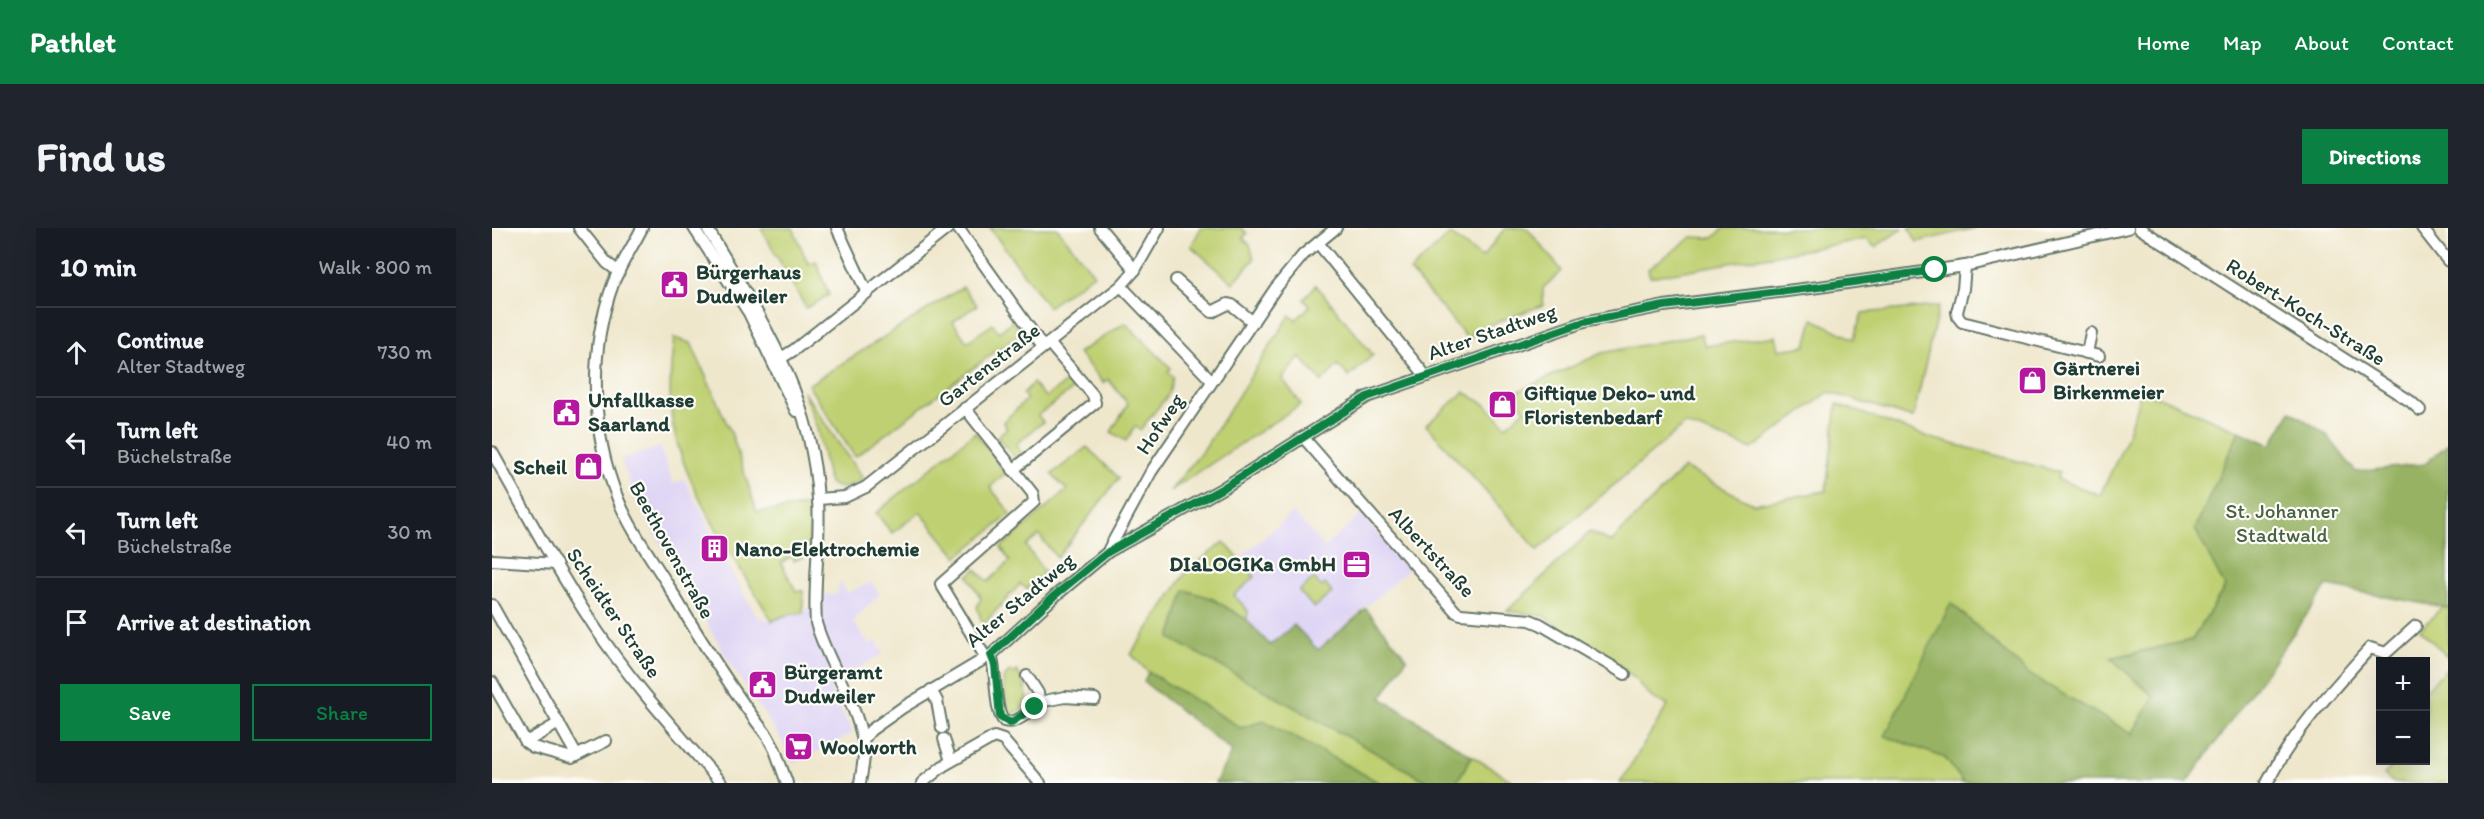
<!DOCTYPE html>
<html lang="en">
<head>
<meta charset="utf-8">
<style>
	:root { --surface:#171b24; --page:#20242c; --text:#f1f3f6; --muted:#9ea1a6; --line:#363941; --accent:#0b8043 }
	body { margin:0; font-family:Itim,sans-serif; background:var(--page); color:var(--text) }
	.controls { position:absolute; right:18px; bottom:18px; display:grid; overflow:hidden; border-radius:0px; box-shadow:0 6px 24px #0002 }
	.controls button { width:54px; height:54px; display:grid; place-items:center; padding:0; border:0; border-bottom:2px solid var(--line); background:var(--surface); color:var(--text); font:30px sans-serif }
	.stop { position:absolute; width:18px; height:18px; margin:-14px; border:4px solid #0b8043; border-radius:50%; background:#fff }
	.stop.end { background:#0b8043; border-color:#fff; box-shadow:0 2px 6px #0008 }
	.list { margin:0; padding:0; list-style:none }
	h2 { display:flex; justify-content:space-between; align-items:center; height:78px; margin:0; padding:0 24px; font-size:26px }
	h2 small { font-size:20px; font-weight:400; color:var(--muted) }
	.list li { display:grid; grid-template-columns:39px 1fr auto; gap:18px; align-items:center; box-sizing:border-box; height:90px; padding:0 24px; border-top:2px solid var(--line) }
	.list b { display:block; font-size:22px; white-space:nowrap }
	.list p { margin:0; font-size:20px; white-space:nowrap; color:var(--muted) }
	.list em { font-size:20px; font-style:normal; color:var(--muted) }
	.actions { display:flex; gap:12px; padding:18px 24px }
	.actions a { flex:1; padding:14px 0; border:2px solid var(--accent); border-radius:0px; text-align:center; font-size:21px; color:var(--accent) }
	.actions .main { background:var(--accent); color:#fff }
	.icon { flex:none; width:33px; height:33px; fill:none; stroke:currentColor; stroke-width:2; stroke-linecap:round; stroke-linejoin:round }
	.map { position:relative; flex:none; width:1956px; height:555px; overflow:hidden; border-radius:0px }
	header { display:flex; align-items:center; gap:36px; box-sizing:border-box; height:84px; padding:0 30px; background:var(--accent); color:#fff }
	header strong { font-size:28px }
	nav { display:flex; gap:33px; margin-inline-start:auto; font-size:21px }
	.intro { display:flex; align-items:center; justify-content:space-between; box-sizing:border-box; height:144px; padding:0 36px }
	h1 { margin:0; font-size:42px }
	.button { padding:15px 27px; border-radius:0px; background:var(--accent); color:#fff; font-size:21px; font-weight:700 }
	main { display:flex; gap:36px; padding:0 36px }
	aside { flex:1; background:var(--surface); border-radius:0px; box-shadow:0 6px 24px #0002 }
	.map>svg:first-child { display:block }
	.built { fill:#dfd5f5 }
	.green { fill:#bfd072; stroke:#6f8653; stroke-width:1.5 }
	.forest { fill:#97b264; stroke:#5b784c; stroke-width:1.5 }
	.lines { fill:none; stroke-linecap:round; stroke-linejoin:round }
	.minor-casing { stroke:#687869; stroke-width:14 }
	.minor { stroke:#fff; stroke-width:10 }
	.route { stroke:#0b8043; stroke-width:8 }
	.labels { text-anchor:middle; stroke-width:4.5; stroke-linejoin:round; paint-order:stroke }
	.poi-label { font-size:21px; font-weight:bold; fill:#1f3d34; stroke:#fdfcf7; text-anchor:start }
	.street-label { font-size:21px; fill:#1f3d34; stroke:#fdfcf7 }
	.park-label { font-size:21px; fill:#476244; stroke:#fdfcf7 }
</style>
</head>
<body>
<header>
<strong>Pathlet</strong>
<nav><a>Home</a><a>Map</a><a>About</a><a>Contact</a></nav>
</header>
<div class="intro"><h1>Find us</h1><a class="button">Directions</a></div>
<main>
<aside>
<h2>10 min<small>Walk · 800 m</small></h2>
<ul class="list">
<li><svg class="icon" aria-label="ahead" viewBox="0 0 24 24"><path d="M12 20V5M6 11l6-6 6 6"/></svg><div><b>Continue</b><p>Alter Stadtweg</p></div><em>730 m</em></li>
<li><svg class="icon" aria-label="left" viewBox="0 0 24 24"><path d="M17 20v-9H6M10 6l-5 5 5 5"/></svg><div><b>Turn left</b><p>Büchelstraße</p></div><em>40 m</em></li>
<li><svg class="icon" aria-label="left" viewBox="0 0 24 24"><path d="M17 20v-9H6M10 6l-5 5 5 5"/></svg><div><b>Turn left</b><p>Büchelstraße</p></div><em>30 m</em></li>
<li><svg class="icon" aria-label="arrive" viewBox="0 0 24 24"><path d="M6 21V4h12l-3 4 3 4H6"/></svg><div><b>Arrive at destination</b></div></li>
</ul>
<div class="actions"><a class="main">Save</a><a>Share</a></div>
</aside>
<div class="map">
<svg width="1956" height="555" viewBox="0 0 1956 555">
	<rect width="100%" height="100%" fill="#fdfcf7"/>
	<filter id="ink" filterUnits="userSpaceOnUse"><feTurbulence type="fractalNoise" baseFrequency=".0167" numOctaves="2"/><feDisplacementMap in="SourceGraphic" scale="12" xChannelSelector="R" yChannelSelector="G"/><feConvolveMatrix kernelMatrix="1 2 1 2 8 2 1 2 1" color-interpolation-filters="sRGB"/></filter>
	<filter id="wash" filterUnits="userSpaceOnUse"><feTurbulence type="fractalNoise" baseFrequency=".008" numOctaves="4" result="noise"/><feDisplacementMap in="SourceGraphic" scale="24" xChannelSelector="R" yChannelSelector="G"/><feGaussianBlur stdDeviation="1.35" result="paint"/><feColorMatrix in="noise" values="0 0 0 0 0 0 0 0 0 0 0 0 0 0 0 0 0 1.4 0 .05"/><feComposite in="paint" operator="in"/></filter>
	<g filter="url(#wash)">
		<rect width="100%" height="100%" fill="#efe7cc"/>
		<g class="built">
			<polygon points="168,219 181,256 192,251 215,292 213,294 232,324 229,326 265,389 280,393 294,387 311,385 332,366 345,367 347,354 349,355 355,365 379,354 388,366 361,393 377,416 385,413 391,426 356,446 338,460 361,505 302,536 290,513 236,432 145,274 129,231"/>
			<polygon points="801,284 833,319 869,286 917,341 825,422 778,417 755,392 756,383 742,367 763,349 747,331"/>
		</g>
		<g class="green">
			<polygon points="269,0 301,0 316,36 324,33 337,67 314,80"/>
			<polygon points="498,0 565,0 602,46 556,79"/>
			<polygon points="709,0 750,0 755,6 751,10 758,17 762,31 741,55 699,18"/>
			<polygon points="1013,0 1035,0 1070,43 1051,60 1051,77 979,104 980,110 976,111 918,43 958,6 990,30"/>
			<polygon points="1232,0 1411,0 1383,19 1374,11 1158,49 1156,41 1200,9 1221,10"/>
			<polygon points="1417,0 1484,0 1425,14"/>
			<polygon points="824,57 881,127 857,149 846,137 830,154 808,129 790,150 809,176 678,263 712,221 798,87 804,92 818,78 812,71"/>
			<polygon points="471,59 485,77 461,94 475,114 501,96 507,104 520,93 529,104 363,229 316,157"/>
			<polygon points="1447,78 1421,190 1337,164 1260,221 1193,196 1046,322 934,197 972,164 993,176 1014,198 1033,182 1020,166 1110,125 1209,106 1213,118 1284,108 1287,122 1314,118 1321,91 1362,111 1370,85"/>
			<polygon points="633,95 679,140 676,144 681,149 677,166 648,202 643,198 634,213 619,204 636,176 616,151 611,155 586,125"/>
			<path d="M182,110L199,115L240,207L265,284L314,278L318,281L317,326L302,333L300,328L289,335L304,363H311V385L294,387L280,393C246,335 193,263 181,197C176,168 178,139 182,110Z"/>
			<polygon points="579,151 585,158 546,187 551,194 524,216 530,226 524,231 505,209 515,200 511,194 535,171 531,166 541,155 553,169"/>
			<polygon points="1650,162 1747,203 1703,301 1733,359 1700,412 1619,430 1662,469 1639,506 1538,447 1459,375 1453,530 1472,555 1128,555 1176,477 1160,470 1139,447 1052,388 1015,383 1098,304 1119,314 1192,240 1262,276 1334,263 1345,176 1439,210 1567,244 1565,251 1608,267 1631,219"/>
			<path d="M311,163L371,251C358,259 350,264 337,255L325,200Z"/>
			<polygon points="483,204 514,245 498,259 519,286 465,329 428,284 400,305 384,285"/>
			<polygon points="595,219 627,250 565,330 547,307 534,318 552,344 535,361 528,356 491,397 485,379 489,370 476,348 484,341 496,354 518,333 509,319 575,262 560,246"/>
			<polygon points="732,314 763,349 742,367 756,383 755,392 719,370 679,410 938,555 888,555 772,493 749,500 656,444 639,426 696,342"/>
			<polygon points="822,350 829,359 833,356 840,365 822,380 807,363"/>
			<polygon points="1950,379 1956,380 1956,429 1928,402"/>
			<polygon points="1956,439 1956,555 1902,555 1892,547 1900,538 1895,533 1934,532 1934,462"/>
			<path d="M518,443L522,446L525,443C532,455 537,465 533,479L518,488L515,487L511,451Z"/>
			<polygon points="980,528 1023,555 964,555"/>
		</g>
		<g class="forest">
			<polygon points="1799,183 1834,206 1864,244 1933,236 1956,216 1956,380 1835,358 1695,555 1472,555 1453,530 1393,508 1459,375 1538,447 1640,506 1662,469 1619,430 1700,412 1733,359 1703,301 1747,203 1779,217"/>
			<polygon points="693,362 719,370 755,392 778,417 802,397 826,422 874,381 915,430 889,470 980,528 964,555 938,555 678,410"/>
			<polygon points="656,444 749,500 772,493 888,555 723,555 740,523 652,454"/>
		</g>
	</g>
	<g filter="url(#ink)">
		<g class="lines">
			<defs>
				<g id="minor">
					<polyline points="87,0 115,35 127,44"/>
					<path d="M150,0C141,18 128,37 121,56C96,124 99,204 126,271C138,301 159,329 176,357C207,410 239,461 276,509L283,522L295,555"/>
					<polyline points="202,0 257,85 304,183"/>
					<path d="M215,0C268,90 320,164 326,272C329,313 321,354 324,395C336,436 363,471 371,513C374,527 370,542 368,555"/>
					<polyline points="345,0 375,65"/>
					<polyline points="466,0 551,119"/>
					<polyline points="608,0 643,42"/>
					<polyline points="1647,0 1918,173 1928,182"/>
					<polyline points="1930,0 1956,33"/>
					<polyline points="826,15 933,147"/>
					<polyline points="1473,38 1471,61 1465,84 1466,89 1470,94 1607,128"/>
					<polyline points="684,52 720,84 736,76 740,77 761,94"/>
					<polyline points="629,58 720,153"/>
					<polyline points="1595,125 1599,105"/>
					<polyline points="286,132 302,122 456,0"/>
					<polyline points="473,180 541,266 542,274 449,356 494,430"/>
					<polyline points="811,209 964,384 969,386 1038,392 1048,396 1133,446"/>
					<path d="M0,224C33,283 65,342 102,398C139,454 185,504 229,555"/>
					<polyline points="521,242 603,175 601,167 557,115"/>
					<polyline points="326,271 353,269 374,259 629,58 643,42 667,0"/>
					<polyline points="617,321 659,244 783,61 811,27 844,0"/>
					<polyline points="0,332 64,336"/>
					<polyline points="0,377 85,528"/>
					<path d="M499,427C505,444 502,484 512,493C525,497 538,483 547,474L546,465L535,448"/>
					<polyline points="0,454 34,514 41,519 80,530 114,513"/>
					<polyline points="439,462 445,473 450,500"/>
					<polyline points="547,474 573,469 603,471"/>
					<polyline points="452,511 459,533"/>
					<polyline points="371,512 379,502 410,480 499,427 563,368 616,324 731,260 875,169 1092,94 1172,78 1327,59 1473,38 1636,0"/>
					<polyline points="34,514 67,495"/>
					<polyline points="430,555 451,538 502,509 511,512 548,555"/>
					<path d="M1775,555C1801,504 1840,462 1878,420L1894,425L1924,398"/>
				</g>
			</defs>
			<use href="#minor" class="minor-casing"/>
			<use href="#minor" class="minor"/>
		</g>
	</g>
	<g class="lines" filter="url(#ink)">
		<polyline class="route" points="543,479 518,495 508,489 503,437 499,427 562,368 616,324 731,260 875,169 1092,94 1172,78 1327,59 1443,42"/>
	</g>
	<defs>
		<symbol id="civic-square" viewBox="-11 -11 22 22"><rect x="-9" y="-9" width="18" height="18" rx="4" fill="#b5179e" stroke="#fdfcf7"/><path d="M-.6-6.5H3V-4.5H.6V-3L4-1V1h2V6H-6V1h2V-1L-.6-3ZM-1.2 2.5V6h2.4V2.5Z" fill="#fff"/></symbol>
		<symbol id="shop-square" viewBox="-11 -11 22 22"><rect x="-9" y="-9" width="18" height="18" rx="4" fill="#b5179e" stroke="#fdfcf7"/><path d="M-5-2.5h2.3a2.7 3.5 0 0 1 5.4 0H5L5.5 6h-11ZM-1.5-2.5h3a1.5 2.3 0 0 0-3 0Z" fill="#fff"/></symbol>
		<symbol id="building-square" viewBox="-11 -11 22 22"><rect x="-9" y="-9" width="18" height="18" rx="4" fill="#b5179e" stroke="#fdfcf7"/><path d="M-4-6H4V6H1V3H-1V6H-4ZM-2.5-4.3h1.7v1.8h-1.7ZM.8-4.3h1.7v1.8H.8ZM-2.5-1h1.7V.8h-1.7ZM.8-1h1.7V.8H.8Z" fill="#fff"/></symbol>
		<symbol id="office-square" viewBox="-11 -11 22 22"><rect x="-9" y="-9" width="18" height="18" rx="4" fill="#b5179e" stroke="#fdfcf7"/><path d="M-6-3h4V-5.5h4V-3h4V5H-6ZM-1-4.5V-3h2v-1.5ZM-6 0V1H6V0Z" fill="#fff"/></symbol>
		<symbol id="supermarket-square" viewBox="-11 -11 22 22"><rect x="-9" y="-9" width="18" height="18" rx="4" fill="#b5179e" stroke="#fdfcf7"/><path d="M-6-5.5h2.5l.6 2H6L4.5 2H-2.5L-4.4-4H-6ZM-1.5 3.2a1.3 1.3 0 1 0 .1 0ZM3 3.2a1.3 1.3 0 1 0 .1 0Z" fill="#fff"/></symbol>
	</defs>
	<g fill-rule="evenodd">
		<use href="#civic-square" x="166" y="40" width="33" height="33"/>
		<use href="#shop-square" x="1524" y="136" width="33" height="33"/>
		<use href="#shop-square" x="994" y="160" width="33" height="33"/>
		<use href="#civic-square" x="58" y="168" width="33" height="33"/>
		<use href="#shop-square" x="80" y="222" width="33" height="33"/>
		<use href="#building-square" x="206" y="304" width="33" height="33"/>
		<use href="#office-square" x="848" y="320" width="33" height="33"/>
		<use href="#civic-square" x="254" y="440" width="33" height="33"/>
		<use href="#supermarket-square" x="290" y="502" width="33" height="33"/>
	</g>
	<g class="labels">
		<g class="poi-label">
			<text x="204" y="51">Bürgerhaus<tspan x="204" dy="24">Dudweiler</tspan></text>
			<text x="1561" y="147">Gärtnerei<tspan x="1561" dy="24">Birkenmeier</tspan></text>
			<text x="1032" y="172">Giftique Deko- und<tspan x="1032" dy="24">Floristenbedarf</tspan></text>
			<text x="96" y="179">Unfallkasse<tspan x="96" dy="24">Saarland</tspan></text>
			<text x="75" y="246" text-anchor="end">Scheil</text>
			<text x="243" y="328">Nano-Elektrochemie</text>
			<text x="844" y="343" text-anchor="end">DIaLOGIKa GmbH</text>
			<text x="292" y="451">Bürgeramt<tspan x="292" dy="24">Dudweiler</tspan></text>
			<text x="328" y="526">Woolworth</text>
		</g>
		<g class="street-label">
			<text transform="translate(1814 84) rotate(32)" y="7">Robert-Koch-Straße</text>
			<text transform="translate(1000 104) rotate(-19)" y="7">Alter Stadtweg</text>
			<text transform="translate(497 137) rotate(-38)" y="7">Gartenstraße</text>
			<text transform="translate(668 196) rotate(-56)" y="7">Hofweg</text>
			<text transform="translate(180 322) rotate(61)" y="7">Beethovenstraße</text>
			<text transform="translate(940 324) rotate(47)" y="7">Albertstraße</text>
			<text transform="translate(528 372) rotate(-40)" y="7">Alter Stadtweg</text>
			<text transform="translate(122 385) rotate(56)" y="7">Scheidter Straße</text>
		</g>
		<g class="park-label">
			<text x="1790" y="290">St. Johanner<tspan x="1790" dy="24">Stadtwald</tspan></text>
		</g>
	</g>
</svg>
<div class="controls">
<button>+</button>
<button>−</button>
</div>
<div class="stop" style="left:1443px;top:42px"></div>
<div class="stop end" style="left:543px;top:479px"></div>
</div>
</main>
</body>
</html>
